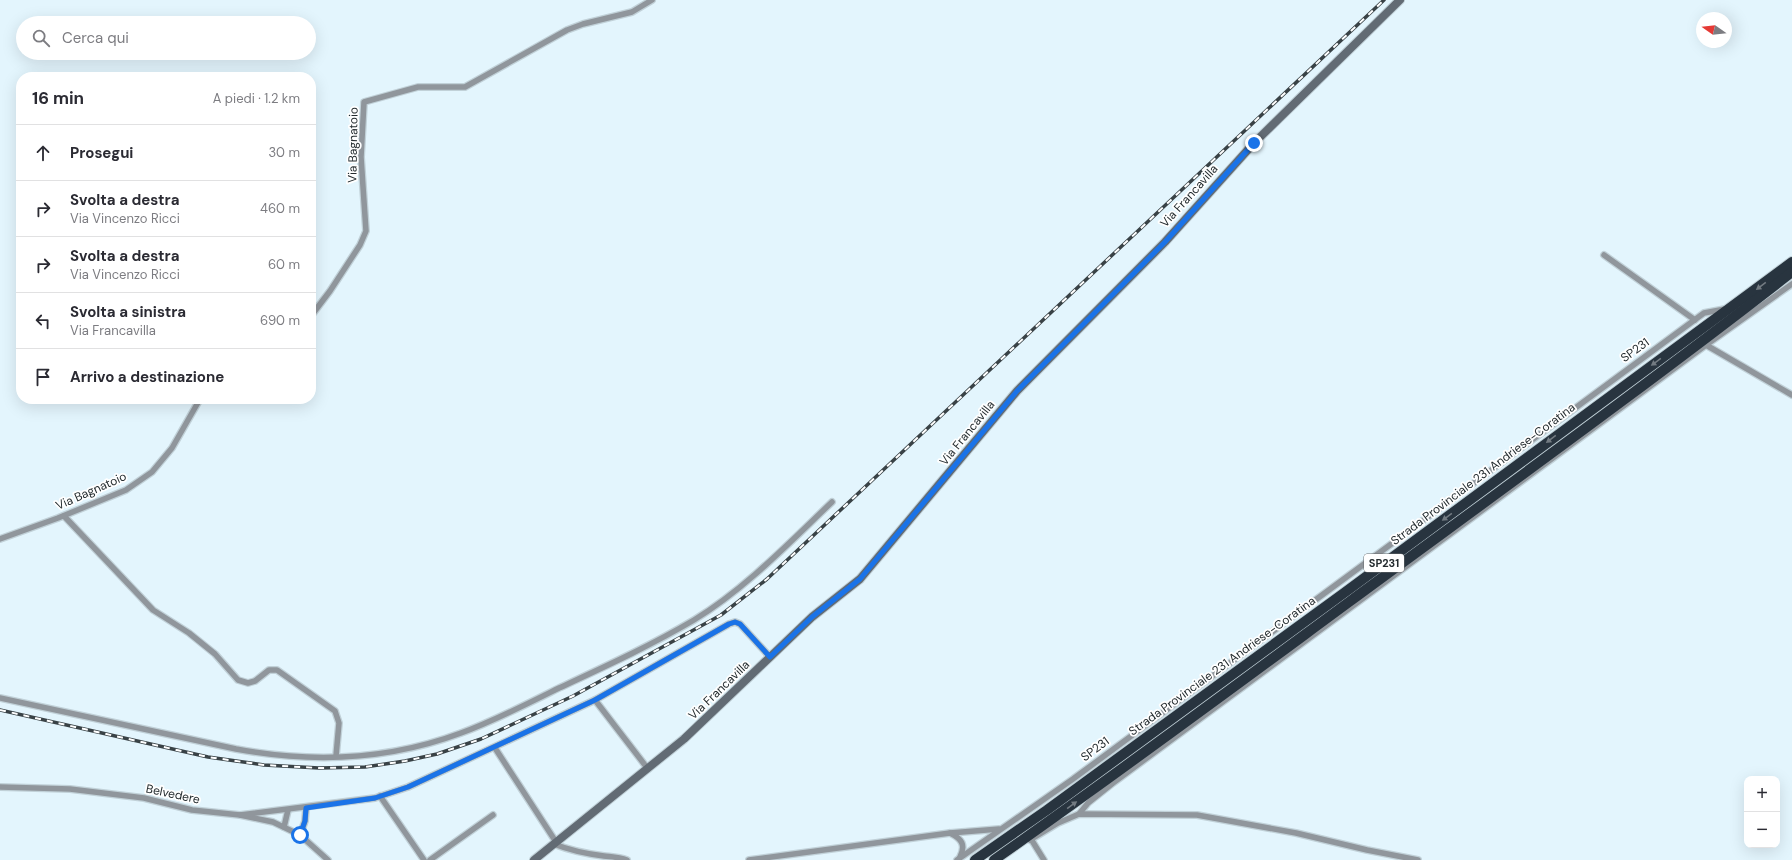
<!DOCTYPE html>
<html lang="it">
<head>
<meta charset="utf-8">
<style>
	:root { --surface:#fff; --page:#f2f2f3; --text:#2b2b33; --muted:#7c7c81; --line:#e1e1e2 }
	body { margin:0; font-family:"DM Sans",sans-serif; background:var(--page); color:var(--text) }
	.controls { position:absolute; right:12px; bottom:12px; display:grid; overflow:hidden; border-radius:8px; box-shadow:0 4px 16px #0002 }
	.controls button { width:36px; height:36px; display:grid; place-items:center; padding:0; border:0; border-bottom:1px solid var(--line); background:var(--surface); color:var(--text); font:20px sans-serif }
	.compass { position:absolute; left:1696px; top:12px; width:36px; height:36px; border-radius:50%; background:var(--surface); box-shadow:0 4px 16px #0002; rotate:284deg }
	.stop { position:absolute; width:12px; height:12px; margin:-9px; border:3px solid #1a73e8; border-radius:50%; background:#fff }
	.stop.end { background:#1a73e8; border-color:#fff; box-shadow:0 1px 4px #0008 }
	.list { margin:0; padding:0; list-style:none }
	h2 { display:flex; justify-content:space-between; align-items:center; height:52px; margin:0; padding:0 16px; font-size:17px }
	h2 small { font-size:13px; font-weight:400; color:var(--muted) }
	.list li { display:grid; grid-template-columns:26px 1fr auto; gap:12px; align-items:center; box-sizing:border-box; height:56px; padding:0 16px; border-top:1px solid var(--line) }
	.list b { display:block; font-size:15px; white-space:nowrap }
	.list p { margin:0; font-size:13px; white-space:nowrap; color:var(--muted) }
	.list em { font-size:13px; font-style:normal; color:var(--muted) }
	.icon { flex:none; width:22px; height:22px; fill:none; stroke:currentColor; stroke-width:2; stroke-linecap:round; stroke-linejoin:round }
	.map { position:relative; flex:none; width:1792px; height:860px; overflow:hidden }
	.search { position:absolute; background:var(--surface); box-shadow:0 4px 16px #0002; left:16px; top:16px; width:300px; height:44px; display:flex; align-items:center; gap:10px; box-sizing:border-box; padding:0 14px; border-radius:22px; color:var(--muted); font-size:15px }
	.panel { position:absolute; background:var(--surface); box-shadow:0 4px 16px #0002; left:16px; top:72px; width:300px; height:332px; border-radius:16px }
	.map>svg:first-child { display:block }
	.lines { fill:none; stroke-linecap:round; stroke-linejoin:round }
	.street-casing { stroke:#c1d1d8; stroke-width:8 }
	.secondary-casing { stroke:#c1d1d8; stroke-width:10 }
	.highway-casing { stroke:#c1d1d8; stroke-width:12 }
	.street { stroke:#90969c; stroke-width:5.5 }
	.secondary { stroke:#626b74; stroke-width:8 }
	.highway { stroke:#28343f; stroke-width:10 }
	.rail-casing { stroke:#394246; stroke-width:3.5 }
	.rail { stroke:#fff; stroke-width:2; stroke-dasharray:6; stroke-linecap:butt }
	.oneway { fill:#737b82 }
	.route { stroke:#1a73e8; stroke-width:5 }
	.labels { text-anchor:middle; stroke-width:3.5; stroke-linejoin:round; paint-order:stroke }
	.shield { fill:#fff; stroke:#666b6d; stroke-width:1 }
	.shield-label { font-size:11px; font-weight:bold; fill:#242c2f }
	.street-label { font-size:12px; fill:#242c2f; stroke:#fff }
</style>
</head>
<body>
<div class="map">
<svg width="1792" height="860" viewBox="0 0 1792 860">
	<rect width="100%" height="100%" fill="#e3f5fd"/>
	<g class="lines">
		<defs>
			<g id="street">
				<polyline points="1604,255 1695,320"/>
				<polyline points="311,316 330,291 360,245 366,231 361,157 364,102 418,87 465,87 567,30 583,24 632,12 652,0"/>
				<polyline points="1706,345 1792,395"/>
				<polyline points="64,516 153,610 189,633 215,654 238,680 248,683 255,681 269,670 277,670 335,711 339,723 336,756"/>
				<polyline points="0,539 58,518 126,490 152,472 172,448 200,399"/>
				<path d="M0,698L236,749C311,763 389,760 461,733C494,721 527,704 559,688C604,667 650,646 694,620C745,589 789,543 832,502"/>
				<polyline points="595,700 648,769"/>
				<polyline points="495,748 556,842"/>
				<polyline points="0,787 70,789 144,798 192,810 240,815 273,822 300,835 328,860"/>
				<polyline points="380,796 424,860"/>
				<polyline points="1079,814 1088,803 1113,783 1706,345 1792,284"/>
				<polyline points="240,815 375,798 408,787 595,700 729,624 735,622 740,624 770,657"/>
				<polyline points="284,827 288,810"/>
				<path d="M950,833C962,839 966,845 960,857"/>
				<polyline points="300,835 305,821 306,808"/>
				<polyline points="1031,839 1044,860"/>
				<polyline points="1030,840 1058,823 1079,814 1197,815 1296,833 1367,850 1418,860"/>
				<path d="M554,844C569,850 588,854 604,856C613,857 619,857 627,860"/>
				<polyline points="430,860 493,815"/>
				<polyline points="749,860 950,833 999,829"/>
				<polyline points="957,860 1073,779 1704,313 1725,309"/>
			</g>
			<polyline id="secondary" points="534,860 684,739 812,617 860,579 1017,391 1165,242 1254,143 1400,0"/>
			<g id="highway">
				<polyline points="975,860 1047,810 1344,593 1792,262"/>
				<path d="M994,860C1114,776 1231,689 1349,602C1497,493 1647,385 1792,272"/>
			</g>
		</defs>
		<use href="#street" class="street-casing"/>
		<use href="#secondary" class="secondary-casing"/>
		<use href="#highway" class="highway-casing"/>
		<use href="#street" class="street"/>
		<use href="#secondary" class="secondary"/>
		<use href="#highway" class="highway"/>
		<defs>
			<polyline id="rail" points="0,710 208,757 264,765 319,768 365,767 405,761 437,754 481,739 573,696 721,615 767,579 1384,0"/>
		</defs>
		<use href="#rail" class="rail-casing"/>
		<use href="#rail" class="rail"/>
	</g>
	<defs><path id="oneway-solid" d="M-6-.8H1V-3.2L6.5 0L1 3.2V.8H-6Z"/></defs>
	<g class="oneway">
		<use href="#oneway-solid" transform="translate(1761 286) rotate(143)"/>
		<use href="#oneway-solid" transform="translate(1656 362) rotate(144)"/>
		<use href="#oneway-solid" transform="translate(1551 439) rotate(143)"/>
		<use href="#oneway-solid" transform="translate(1447 517) rotate(144)"/>
		<use href="#oneway-solid" transform="translate(1072 805) rotate(-36)"/>
	</g>
	<g class="lines">
		<polyline class="route" points="300,835 305,821 306,808 375,798 408,787 595,700 729,624 735,622 740,624 770,657 812,617 860,579 1017,391 1165,242 1254,143"/>
	</g>
	<g class="labels">
		<rect class="shield" x="1364" y="554" width="40" height="18" rx="3"/>
		<g class="shield-label">
			<text x="1384" y="567">SP231</text>
		</g>
		<g class="street-label">
			<text transform="translate(353 145) rotate(-89)" y="4">Via Bagnatoio</text>
			<text transform="translate(1189 196) rotate(-48)" y="4">Via Francavilla</text>
			<text transform="translate(1635 350) rotate(-36)" y="4">SP231</text>
			<text transform="translate(967 433) rotate(-51)" y="4">Via Francavilla</text>
			<text transform="translate(1483 474) rotate(-37)" y="4">Strada Provinciale 231 Andriese-Coratina</text>
			<text transform="translate(91 491) rotate(-24)" y="4">Via Bagnatoio</text>
			<text transform="translate(1222 666) rotate(-36)" y="4">Strada Provinciale 231 Andriese-Coratina</text>
			<text transform="translate(719 690) rotate(-44)" y="4">Via Francavilla</text>
			<text transform="translate(1095 749) rotate(-37)" y="4">SP231</text>
			<text transform="translate(173 794) rotate(12)" y="4">Belvedere</text>
		</g>
	</g>
</svg>
<div class="controls">
<button>+</button>
<button>−</button>
</div>
<svg class="compass" viewBox="-18 -18 36 36"><path d="M0-13l5 13h-10z" fill="#e53935"/><path d="M0 13l5-13h-10z" fill="#7c7c81"/></svg>
<div class="stop" style="left:300px;top:835px"></div>
<div class="stop end" style="left:1254px;top:143px"></div>
<div class="search"><svg class="icon" aria-label="search" viewBox="0 0 24 24"><circle cx="10" cy="10" r="6"/><path d="M15 15l6 6"/></svg>Cerca qui</div>
<section class="panel">
<h2>16 min<small>A piedi · 1.2 km</small></h2>
<ul class="list">
<li><svg class="icon" aria-label="ahead" viewBox="0 0 24 24"><path d="M12 20V5M6 11l6-6 6 6"/></svg><div><b>Prosegui</b></div><em>30 m</em></li>
<li><svg class="icon" aria-label="right" viewBox="0 0 24 24"><path d="M7 20v-9h11M14 6l5 5-5 5"/></svg><div><b>Svolta a destra</b><p>Via Vincenzo Ricci</p></div><em>460 m</em></li>
<li><svg class="icon" aria-label="right" viewBox="0 0 24 24"><path d="M7 20v-9h11M14 6l5 5-5 5"/></svg><div><b>Svolta a destra</b><p>Via Vincenzo Ricci</p></div><em>60 m</em></li>
<li><svg class="icon" aria-label="left" viewBox="0 0 24 24"><path d="M17 20v-9H6M10 6l-5 5 5 5"/></svg><div><b>Svolta a sinistra</b><p>Via Francavilla</p></div><em>690 m</em></li>
<li><svg class="icon" aria-label="arrive" viewBox="0 0 24 24"><path d="M6 21V4h12l-3 4 3 4H6"/></svg><div><b>Arrivo a destinazione</b></div></li>
</ul>
</section>
</div>
</body>
</html>
